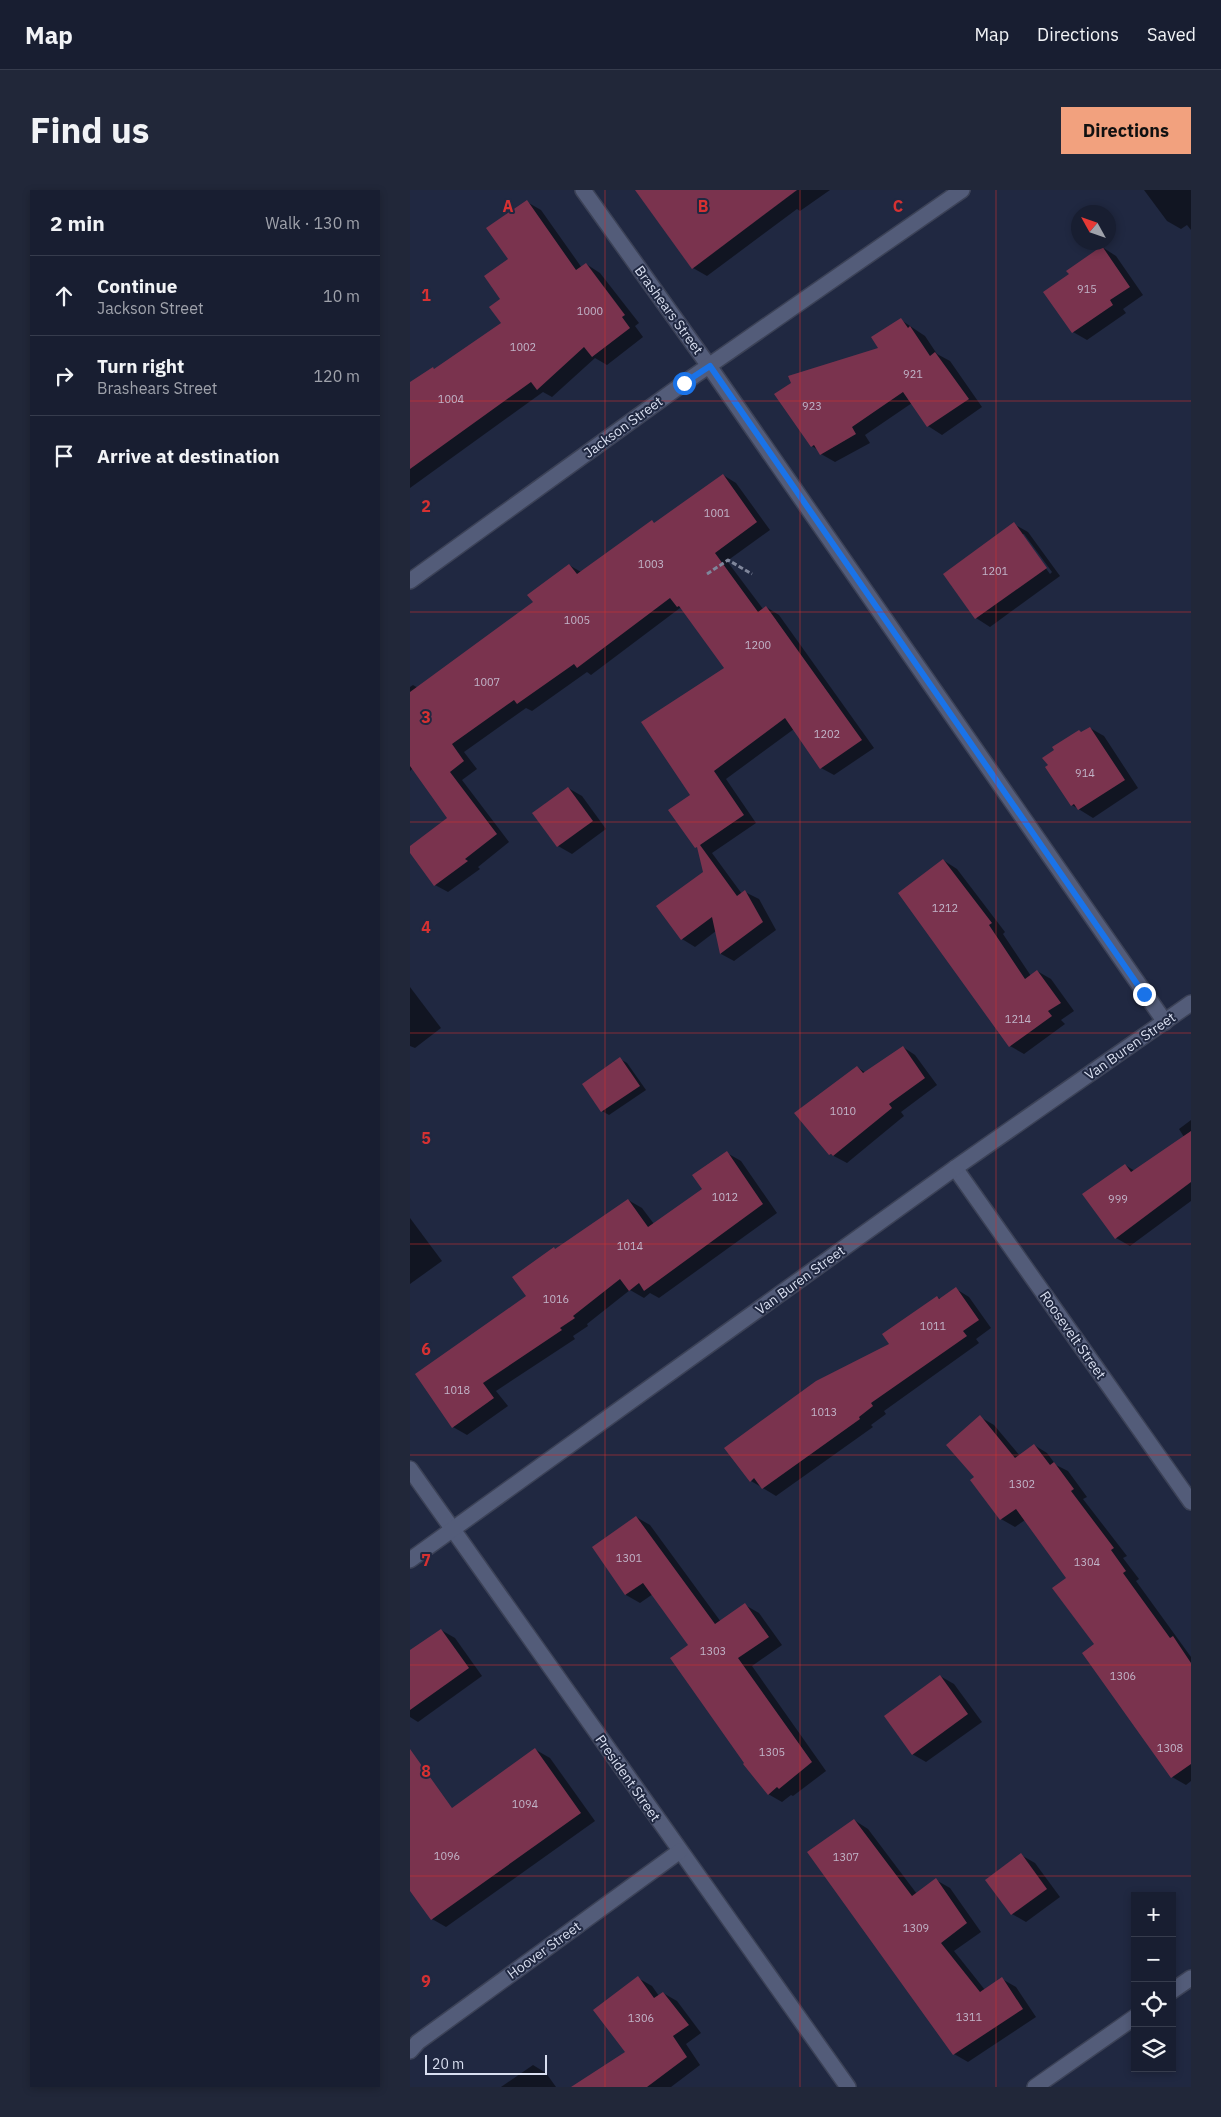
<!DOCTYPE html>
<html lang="en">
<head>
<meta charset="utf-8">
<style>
	:root { --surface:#181e31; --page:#212739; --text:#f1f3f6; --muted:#9fa2ab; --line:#363c4d; --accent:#f2a17e }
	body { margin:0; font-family:"IBM Plex Sans",sans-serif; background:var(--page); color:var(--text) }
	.controls { position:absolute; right:15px; bottom:15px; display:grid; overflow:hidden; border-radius:0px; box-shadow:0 2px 8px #0003 }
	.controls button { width:45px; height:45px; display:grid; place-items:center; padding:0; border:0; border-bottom:1px solid var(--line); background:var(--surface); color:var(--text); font:25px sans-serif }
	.compass { position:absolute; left:661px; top:15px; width:45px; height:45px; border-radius:50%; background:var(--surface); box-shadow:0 2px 8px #0003; rotate:310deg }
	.scale { position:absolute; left:15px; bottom:12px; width:122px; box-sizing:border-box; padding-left:5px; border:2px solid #d9dff0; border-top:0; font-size:14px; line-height:18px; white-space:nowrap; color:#d9dff0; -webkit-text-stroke:4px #202841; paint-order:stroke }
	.stop { position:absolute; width:15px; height:15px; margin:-11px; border:4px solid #1a73e8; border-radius:50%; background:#fff }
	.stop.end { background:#1a73e8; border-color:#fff; box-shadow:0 1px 5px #0008 }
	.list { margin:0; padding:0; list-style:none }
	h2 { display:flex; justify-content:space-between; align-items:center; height:65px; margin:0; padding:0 20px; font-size:21px }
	h2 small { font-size:16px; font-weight:400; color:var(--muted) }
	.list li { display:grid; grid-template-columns:32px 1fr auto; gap:15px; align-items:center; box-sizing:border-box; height:80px; padding:0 20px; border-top:1px solid var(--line) }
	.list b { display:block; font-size:19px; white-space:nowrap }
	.list p { margin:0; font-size:16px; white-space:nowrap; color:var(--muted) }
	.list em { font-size:16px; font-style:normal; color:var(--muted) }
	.icon { flex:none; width:28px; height:28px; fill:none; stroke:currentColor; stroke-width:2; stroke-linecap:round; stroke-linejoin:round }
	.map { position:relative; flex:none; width:781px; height:1897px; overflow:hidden; border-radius:0px }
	header { display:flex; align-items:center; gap:30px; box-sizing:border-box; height:70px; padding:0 25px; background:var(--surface); border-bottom:1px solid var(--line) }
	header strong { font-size:24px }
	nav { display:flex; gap:28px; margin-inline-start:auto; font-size:18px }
	.intro { display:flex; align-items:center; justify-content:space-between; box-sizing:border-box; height:120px; padding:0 30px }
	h1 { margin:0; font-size:35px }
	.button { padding:12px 22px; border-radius:0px; background:var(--accent); color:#111; font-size:18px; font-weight:700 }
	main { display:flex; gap:30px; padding:0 30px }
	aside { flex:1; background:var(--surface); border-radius:0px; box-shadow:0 2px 8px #0003 }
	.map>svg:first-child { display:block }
	.shadow { fill:#0007; fill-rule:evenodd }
	.building { fill:#7a334e }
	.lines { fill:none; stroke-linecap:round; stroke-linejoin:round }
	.minor-casing { stroke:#3c4257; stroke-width:18 }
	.path { stroke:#7f869b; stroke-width:3; stroke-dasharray:5 2.5; stroke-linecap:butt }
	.minor { stroke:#535c79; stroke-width:15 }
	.route { stroke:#1a73e8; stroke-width:6 }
	.grid { fill:none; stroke:#d63132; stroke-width:1; stroke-opacity:0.55 }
	.labels { text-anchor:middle; stroke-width:4; stroke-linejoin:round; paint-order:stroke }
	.number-label { font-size:11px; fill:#c1b4c8 }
	.street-label { font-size:14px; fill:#d9dff0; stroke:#202841 }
	.grid-label { font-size:16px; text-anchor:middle; font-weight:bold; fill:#d63132; stroke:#202841; stroke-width:4; stroke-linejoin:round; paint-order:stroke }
</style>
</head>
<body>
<header>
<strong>Map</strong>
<nav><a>Map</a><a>Directions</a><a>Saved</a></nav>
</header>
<div class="intro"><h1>Find us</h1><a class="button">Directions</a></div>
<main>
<aside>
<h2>2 min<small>Walk · 130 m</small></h2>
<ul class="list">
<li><svg class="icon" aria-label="ahead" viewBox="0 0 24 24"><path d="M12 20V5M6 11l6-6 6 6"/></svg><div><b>Continue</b><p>Jackson Street</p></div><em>10 m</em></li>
<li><svg class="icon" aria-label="right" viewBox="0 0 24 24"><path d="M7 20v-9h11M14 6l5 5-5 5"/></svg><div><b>Turn right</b><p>Brashears Street</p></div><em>120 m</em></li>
<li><svg class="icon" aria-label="arrive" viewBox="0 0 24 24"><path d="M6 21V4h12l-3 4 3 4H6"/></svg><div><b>Arrive at destination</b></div></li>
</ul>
</aside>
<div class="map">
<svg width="781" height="1897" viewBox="0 0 781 1897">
	<rect width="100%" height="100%" fill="#202841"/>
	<g class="shadow">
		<polygon points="236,0 420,0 390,21 387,19 297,86 283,78"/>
		<polygon points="734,0 781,0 781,40 777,35 771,39 757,31"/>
		<polygon points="117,12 131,20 172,78 176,74 190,83 229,133 225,136 233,147 197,175 185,168 142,207 133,202 0,298 0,194 23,178 25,180 92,134 92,109 99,69"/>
		<polygon points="692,57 706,66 733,105 713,119 716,123 677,150 663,142 635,102 661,84"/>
		<polygon points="491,130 515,146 527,164 540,171 572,217 532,245 518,236 502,213 455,245 460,253 425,272 411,264 408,260 402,256"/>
		<polygon points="313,285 326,293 360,340 317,371 353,419 356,417 369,425 464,558 424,585 411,578 384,539 316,589 346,633 302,663 332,704 335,702 349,709 366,740 324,771 311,764 306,741 285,757 272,749 294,683 289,659 260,620 282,605 315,478 274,420 270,418 181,485 177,482 122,521 116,518 54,562 67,579 52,590 99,652 68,677 70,679 38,702 25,695 0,661 0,657 38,628 3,578 0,581 0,497 3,495 8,498 125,413 159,375 171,382 245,334"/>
		<path d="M604,334L618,342L650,386L580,437L566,428L534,384ZM611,344H614L642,382L640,384Z"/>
		<polygon points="680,538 694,546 728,598 683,628 662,615 669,541 672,543"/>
		<polygon points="158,598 172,606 196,639 162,664 148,656"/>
		<polygon points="533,670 547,679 595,742 593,744 621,786 627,781 641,789 664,821 651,830 655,834 614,864 600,856"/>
		<polygon points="0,797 31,838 5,858 0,856"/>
		<polygon points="493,857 505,865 527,895 491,922 494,926 437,973 420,964 447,877 456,883"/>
		<polygon points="210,869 217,873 236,900 199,925 192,921"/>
		<polygon points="781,930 781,1011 720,1056 706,1048 715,975 725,981 774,947 769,939"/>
		<polygon points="317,963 331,971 367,1023 249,1108 240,1103 234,1108 220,1100 177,1134 178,1136 163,1146 165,1149 86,1201 98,1216 57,1245 43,1237 146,1060 218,1010 232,1018 244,1034 294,1000"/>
		<polygon points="0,1028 32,1071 0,1094"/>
		<polygon points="546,1099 559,1107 581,1138 566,1149 569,1153 474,1221 476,1224 461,1235 463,1237 366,1306 341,1291 481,1154 527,1107 531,1109"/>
		<polygon points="570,1227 584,1235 610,1266 624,1255 637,1263 646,1275 658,1281 677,1307 673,1309 717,1366 713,1368 729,1389 726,1391 781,1467 781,1591 776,1595 762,1587 686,1455 657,1388 615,1330 605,1337 591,1329 562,1290 566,1288"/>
		<polygon points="226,1327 240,1335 311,1432 335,1415 349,1423 372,1455 342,1476 416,1581 383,1606 381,1605 372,1612 358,1604 336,1573 279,1455 243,1404 230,1413 216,1405 183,1357"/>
		<polygon points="31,1440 45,1448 72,1486 8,1532 0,1527 0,1462"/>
		<polygon points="530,1486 544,1494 572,1532 516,1572 502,1564"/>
		<polygon points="126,1560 140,1568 185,1631 36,1737 22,1729 0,1699 0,1651"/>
		<polygon points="444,1630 458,1639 507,1704 526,1690 540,1698 571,1742 544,1761 575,1800 592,1789 606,1797 626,1827 558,1872 544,1864"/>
		<polygon points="611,1665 625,1673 650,1707 616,1732 602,1724 577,1690"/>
		<polygon points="228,1788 242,1796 249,1806 253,1803 267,1811 291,1843 276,1854 290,1875 261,1897 164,1897 216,1863"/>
		<polygon points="123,1875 136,1883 146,1897 91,1897"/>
	</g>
	<g class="building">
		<polygon points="225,0 387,0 282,79"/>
		<polygon points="117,10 166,80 176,73 215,125 212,127 220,138 182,167 174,157 127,200 121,192 0,279 0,192 23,177 24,179 91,133 79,117 90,109 74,86 98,69 76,38"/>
		<polygon points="692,56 720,97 700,110 703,115 662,143 633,102 659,84 656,81"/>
		<polygon points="491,128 498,138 500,136 520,166 525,162 559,209 517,237 493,202 442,237 446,244 410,265 404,255 401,257 364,204 381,193 378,186 468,158 461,147"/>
		<polygon points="313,284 347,332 305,363 348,422 356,416 452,550 410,579 375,528 304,581 334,625 290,655 327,706 335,700 353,732 310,764 302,727 271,750 246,716 293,682 287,657 285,658 258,620 280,605 231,532 314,478 269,416 267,417 260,408 167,478 164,474 107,514 104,510 42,554 54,571 40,582 87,644 55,669 58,671 24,696 0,663 0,656 37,628 0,576 0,502 123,412 117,405 159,374 167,384 242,330 244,333"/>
		<polygon points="604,332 637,378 565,429 533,384"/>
		<polygon points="680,537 715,590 668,620 664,614 661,616 635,577 638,575 632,568 644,560 642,557 669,540 671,542"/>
		<polygon points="158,597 183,631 147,657 122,623"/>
		<polygon points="533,669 582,733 579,735 615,789 627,780 651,813 638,821 642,826 599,857 488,703"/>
		<polygon points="493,856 515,888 479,914 482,918 423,966 421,964 419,965 384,923 447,876 453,883"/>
		<polygon points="210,867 230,896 191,922 172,894"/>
		<polygon points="781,941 781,992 705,1049 672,1004 715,974 721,982"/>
		<polygon points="317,961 353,1014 234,1101 229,1093 219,1101 210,1089 163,1126 165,1128 150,1138 152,1140 73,1193 84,1208 42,1238 5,1184 116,1106 102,1087 144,1057 145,1059 218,1009 238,1037 292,999 282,985"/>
		<polygon points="546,1097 569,1130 553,1141 557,1146 461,1213 463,1216 449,1227 450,1229 352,1299 344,1288 340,1292 314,1258 406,1191 479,1154 472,1144 527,1106 529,1109"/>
		<polygon points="570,1225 605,1268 624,1254 640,1275 644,1272 664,1299 661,1301 704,1358 701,1360 716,1381 713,1383 760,1448 763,1446 781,1473 781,1574 761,1588 672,1463 684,1454 642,1398 656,1388 606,1319 590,1330 560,1290 564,1287 536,1255"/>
		<polygon points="226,1326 305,1434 335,1413 359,1447 328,1468 402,1572 369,1599 367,1597 358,1605 333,1574 334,1573 260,1468 278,1455 233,1393 215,1405 182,1357"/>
		<polygon points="31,1439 59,1478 0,1520 0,1460"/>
		<polygon points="530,1485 558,1524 502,1565 474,1526"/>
		<polygon points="125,1558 171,1623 21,1730 0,1701 0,1559 42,1618"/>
		<polygon points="444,1629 502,1706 526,1688 557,1733 531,1753 570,1802 592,1787 613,1819 543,1865 397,1662"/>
		<polygon points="611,1663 637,1699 601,1725 575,1690"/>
		<polygon points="228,1786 244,1808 253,1802 279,1835 263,1846 277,1867 237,1897 161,1897 215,1862 183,1820"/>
	</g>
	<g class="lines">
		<defs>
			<g id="minor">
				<polyline points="173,0 299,176 755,832"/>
				<polyline points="0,391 274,193 552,0"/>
				<polyline points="545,978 781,1312"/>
				<polyline points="0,1279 438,1897"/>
				<polyline points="0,1370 545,978 781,813"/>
				<polyline points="762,1801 781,1788"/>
				<polyline points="0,1861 8,1852 270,1661"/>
				<polyline points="625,1897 725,1827"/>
			</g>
		</defs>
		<use href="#minor" class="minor-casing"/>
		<polyline class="path" points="297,384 318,370 342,384"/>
		<use href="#minor" class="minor"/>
	</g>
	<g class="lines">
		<polyline class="route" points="274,193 300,176 734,804"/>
	</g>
	<path class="grid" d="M195,0V1897M390,0V1897M586,0V1897M0,211H781M0,422H781M0,632H781M0,843H781M0,1054H781M0,1265H781M0,1475H781M0,1686H781"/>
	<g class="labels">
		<g class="number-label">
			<text x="677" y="103">915</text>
			<text x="180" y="125">1000</text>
			<text x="113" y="161">1002</text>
			<text x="503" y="188">921</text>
			<text x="41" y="213">1004</text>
			<text x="402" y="220">923</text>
			<text x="307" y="327">1001</text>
			<text x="241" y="378">1003</text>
			<text x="585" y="385">1201</text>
			<text x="167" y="434">1005</text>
			<text x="348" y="459">1200</text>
			<text x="77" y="496">1007</text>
			<text x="417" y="548">1202</text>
			<text x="675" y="587">914</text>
			<text x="535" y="722">1212</text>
			<text x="608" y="833">1214</text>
			<text x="433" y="925">1010</text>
			<text x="315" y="1011">1012</text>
			<text x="708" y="1013">999</text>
			<text x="220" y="1060">1014</text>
			<text x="146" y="1113">1016</text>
			<text x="523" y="1140">1011</text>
			<text x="47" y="1204">1018</text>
			<text x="414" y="1226">1013</text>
			<text x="612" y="1298">1302</text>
			<text x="219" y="1372">1301</text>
			<text x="677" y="1376">1304</text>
			<text x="303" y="1465">1303</text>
			<text x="713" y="1490">1306</text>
			<text x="760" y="1562">1308</text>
			<text x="362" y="1566">1305</text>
			<text x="115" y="1618">1094</text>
			<text x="37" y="1670">1096</text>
			<text x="436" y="1671">1307</text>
			<text x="506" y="1742">1309</text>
			<text x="559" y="1831">1311</text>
			<text x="231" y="1832">1306</text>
		</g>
		<g class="street-label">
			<text transform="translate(259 120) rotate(54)" y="5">Brashears Street</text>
			<text transform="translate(213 237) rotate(-36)" y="5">Jackson Street</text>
			<text transform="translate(720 856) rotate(-35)" y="5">Van Buren Street</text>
			<text transform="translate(390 1090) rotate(-36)" y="5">Van Buren Street</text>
			<text transform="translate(663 1145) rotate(55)" y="5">Roosevelt Street</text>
			<text transform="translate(218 1588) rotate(55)" y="5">President Street</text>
			<text transform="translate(134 1760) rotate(-36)" y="5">Hoover Street</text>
		</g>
	</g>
	<g class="grid-label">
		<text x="98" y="22">A</text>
		<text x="293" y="22">B</text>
		<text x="488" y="22">C</text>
		<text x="16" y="111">1</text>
		<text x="16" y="322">2</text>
		<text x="16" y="533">3</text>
		<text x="16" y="743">4</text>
		<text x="16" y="954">5</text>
		<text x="16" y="1165">6</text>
		<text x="16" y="1376">7</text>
		<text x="16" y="1587">8</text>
		<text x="16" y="1797">9</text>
	</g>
</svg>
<div class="controls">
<button>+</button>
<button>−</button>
<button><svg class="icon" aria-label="locate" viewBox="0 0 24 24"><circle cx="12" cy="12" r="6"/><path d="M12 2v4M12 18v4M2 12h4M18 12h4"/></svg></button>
<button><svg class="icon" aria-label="layers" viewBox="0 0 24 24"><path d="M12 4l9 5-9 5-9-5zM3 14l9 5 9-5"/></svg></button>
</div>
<svg class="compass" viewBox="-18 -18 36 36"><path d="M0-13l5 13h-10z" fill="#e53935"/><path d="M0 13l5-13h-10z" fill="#9fa2ab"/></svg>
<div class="scale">20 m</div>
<div class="stop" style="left:274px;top:193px"></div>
<div class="stop end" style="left:734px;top:804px"></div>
</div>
</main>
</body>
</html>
